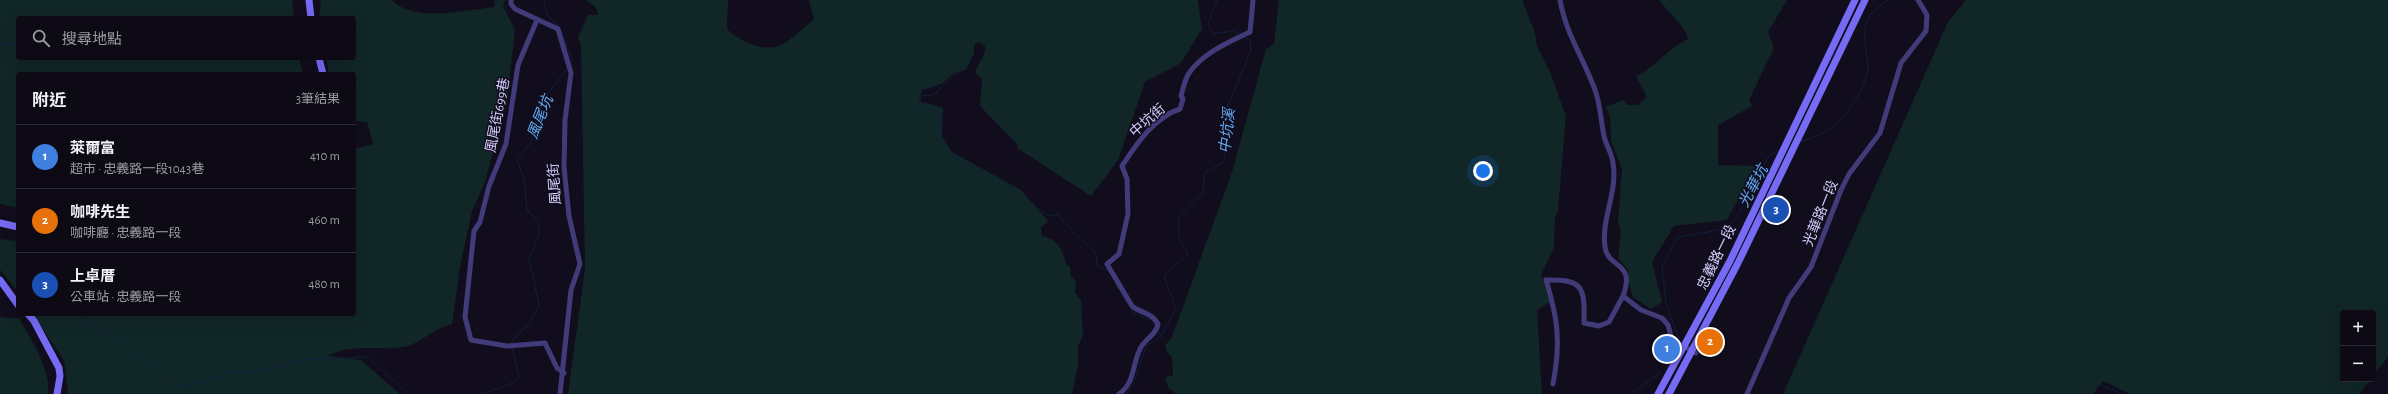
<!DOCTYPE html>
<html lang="zh-TW">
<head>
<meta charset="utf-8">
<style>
	:root { --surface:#0d0a16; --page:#16131f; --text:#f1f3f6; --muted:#9a9aa1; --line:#2d2b35; --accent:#7c3aed }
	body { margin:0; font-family:"Alegreya Sans","Noto Sans TC",sans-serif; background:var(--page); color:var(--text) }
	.controls { position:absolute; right:12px; bottom:12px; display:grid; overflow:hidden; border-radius:4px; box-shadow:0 4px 16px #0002 }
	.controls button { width:36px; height:36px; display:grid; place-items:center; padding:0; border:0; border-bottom:1px solid var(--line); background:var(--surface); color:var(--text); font:20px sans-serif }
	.you { position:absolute; left:1483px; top:171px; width:14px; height:14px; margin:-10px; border:3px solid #fff; border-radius:50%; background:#1a73e8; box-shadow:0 0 0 6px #1a73e833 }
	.badge { display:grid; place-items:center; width:26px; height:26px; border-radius:50%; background:var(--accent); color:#fff; font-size:13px; font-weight:700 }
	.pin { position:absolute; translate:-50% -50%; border:2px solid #fff; box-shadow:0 1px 4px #0006 }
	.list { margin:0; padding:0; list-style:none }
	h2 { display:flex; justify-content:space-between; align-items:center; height:52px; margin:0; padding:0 16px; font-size:17px }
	h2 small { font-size:13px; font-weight:400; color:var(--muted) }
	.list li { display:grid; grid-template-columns:26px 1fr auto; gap:12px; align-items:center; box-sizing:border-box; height:64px; padding:0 16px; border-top:1px solid var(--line) }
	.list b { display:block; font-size:15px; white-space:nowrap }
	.list p { margin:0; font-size:13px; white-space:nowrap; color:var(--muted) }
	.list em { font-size:13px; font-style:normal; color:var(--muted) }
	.icon { flex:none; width:22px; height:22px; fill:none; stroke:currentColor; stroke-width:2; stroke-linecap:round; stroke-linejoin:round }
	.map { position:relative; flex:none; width:2388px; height:394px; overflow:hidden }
	.search { position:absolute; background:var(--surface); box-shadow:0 4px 16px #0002; left:16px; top:16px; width:340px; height:44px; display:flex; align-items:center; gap:10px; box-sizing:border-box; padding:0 14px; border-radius:4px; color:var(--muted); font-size:15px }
	.panel { position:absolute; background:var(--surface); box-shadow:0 4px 16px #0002; left:16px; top:72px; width:340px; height:244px; border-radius:4px }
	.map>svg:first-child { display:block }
	.green { fill:#112627 }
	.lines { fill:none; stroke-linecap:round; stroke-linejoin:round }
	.stream { stroke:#0f203f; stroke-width:1 }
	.street { stroke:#413c79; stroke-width:5 }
	.secondary { stroke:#756bf4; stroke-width:7 }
	.labels { text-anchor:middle; stroke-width:3; stroke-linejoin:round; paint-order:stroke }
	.street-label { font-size:14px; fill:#d5cdfb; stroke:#110d1d }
	.water-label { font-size:15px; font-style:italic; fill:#63aaf4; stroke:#110d1d }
</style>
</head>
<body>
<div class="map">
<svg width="2388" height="394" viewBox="0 0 2388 394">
	<rect width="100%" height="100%" fill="#110d1d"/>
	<g class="green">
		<polygon points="0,0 292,0 294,18 18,18 18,58 299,58 303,74 18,74 18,208 0,204"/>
		<path d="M321,0H392C413,23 465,10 494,7L495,0H505L503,6L515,30L507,102L485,182L472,211L460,267L452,324C434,328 418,345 404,347C379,351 351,343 328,356L361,360L400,394H68L64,361L33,314H354V149L373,144L367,122L354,121V74H329L326,58H354V18H319Z"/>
		<path d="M585,0H728L727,29C739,41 764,53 781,45C793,39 804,27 814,19L809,0H1198L1202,29L1181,63L1145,82L1118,160L1091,196L1017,148L1018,145L980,106L982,79L975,72L985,52V46L978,42L974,45V53L966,70L955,72L942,84L922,90L919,101L943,108L942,136L952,152L1021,190L1048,221L1041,228L1042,236C1057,239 1063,249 1066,264L1070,267L1071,277L1076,281L1075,293L1081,300L1083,336L1078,346V365L1072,394H568L585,269L581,46L578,37L588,15H598C598,8 592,3 585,0Z"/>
		<polygon points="1279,0 1522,0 1535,33 1537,46 1550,72 1566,116 1558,211 1555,217 1554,248 1541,275 1550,302 1537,310 1542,394 1176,394 1168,387 1165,378 1173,375 1172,357 1167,352 1165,346 1172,337 1232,172 1266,49 1274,44"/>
		<path d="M1659,0H1787L1768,32L1774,48L1749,100L1752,106L1718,125V165L1756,166L1727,220L1674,226L1652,262L1662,302L1651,309L1633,297L1629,285L1628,270L1618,258L1621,232L1618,222L1622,169L1611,141L1610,117L1606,107L1623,100L1627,105H1638L1647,97L1636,76C1656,67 1668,48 1688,39C1687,28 1666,10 1659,0Z"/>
		<polygon points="1966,0 2388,0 2388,357 2373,376 2373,313 2343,313 2343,379 2371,379 2359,394 2130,394 2103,381 2093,394 1783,394 1948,22"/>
		<polygon points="0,239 18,241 18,292 0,270"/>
		<path d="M0,317L20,319C31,341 51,368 48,394H0Z"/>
	</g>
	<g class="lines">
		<g class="stream">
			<path d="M544,0C545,13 549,19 560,27"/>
			<polyline points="1217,0 1208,24 1213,34 1233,31 1239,34"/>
			<polyline points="561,30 572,61 571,63"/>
			<polyline points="0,44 18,45"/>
			<path d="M967,68L956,73L934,95L921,96L919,105L938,110L942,116L939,136C959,170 985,170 1016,189C1028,197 1036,209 1049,216L1057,214L1076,235L1096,253L1097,266L1108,271"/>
			<path d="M1799,142C1808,139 1819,136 1828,130C1846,119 1866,88 1868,67C1869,62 1866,56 1866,51C1862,25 1866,15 1888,0"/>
			<polyline points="1116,284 1128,305"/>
			<polyline points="1130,307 1134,313 1152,320 1155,326"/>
			<polyline points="83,314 88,322 113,333 153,368 166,375 173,384 192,386 232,371 255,371 307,360 367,357 409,394"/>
			<polyline points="1157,330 1161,336"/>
			<polyline points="1678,337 1666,304 1662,266 1678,237 1719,230 1735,220 1770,154 1780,150"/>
			<polyline points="512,343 513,339 528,325 539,305 529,258 539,235 539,222 527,210 524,180 517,159 531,143 539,113 546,96 568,67"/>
			<polyline points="2093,376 2103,386 2122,394"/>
			<polyline points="183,394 191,386"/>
			<polyline points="482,394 515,382 519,376 512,348"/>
			<polyline points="1127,394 1134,382 1146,346 1161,336 1176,309 1164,276 1188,254 1179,237 1179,218 1203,193 1205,173 1224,162 1226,110 1251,50 1250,40 1245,38"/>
			<polyline points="1630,394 1657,375 1660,371"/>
		</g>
		<g class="street">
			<polyline points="511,0 511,4 515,9 558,29 571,73 565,120 564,167 569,216 580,264 571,290 560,394"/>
			<path d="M1560,0C1566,35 1585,60 1596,93C1601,108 1601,125 1605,140C1608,148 1612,155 1613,163C1618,192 1601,218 1605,247C1608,269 1636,261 1623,296"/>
			<polyline points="537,20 518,65 506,144 489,186 480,222 474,231 465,317 471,340 507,346 545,343 557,368 564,373"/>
			<path d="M1553,384C1561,343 1558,319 1546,280C1583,279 1585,287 1584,323L1599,326L1609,322L1623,296L1641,310L1662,318L1668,325L1672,340L1696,353"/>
			<path d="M1119,394C1135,383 1132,365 1140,349C1144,339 1156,336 1158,324C1153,313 1140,313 1132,306L1107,264L1119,254L1128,214L1127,179L1122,166C1136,145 1154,117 1180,109L1183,99L1181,96C1183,89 1185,79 1189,73C1203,53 1229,42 1250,32L1253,0"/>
			<polyline points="1747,394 1789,298 1811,267 1841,190 1849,174 1880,133 1901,63 1926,31 1927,15 1918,0"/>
		</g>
		<g class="secondary">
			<polyline points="309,0 311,18"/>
			<polyline points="319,58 323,74"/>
			<polyline points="0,223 18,227"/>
			<polyline points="0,280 18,305"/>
			<polyline points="28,314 34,321 59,368 60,376 57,394"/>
			<polyline points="1658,394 1730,261 1855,0"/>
			<polyline points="1669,394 1738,263 1865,0"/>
		</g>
	</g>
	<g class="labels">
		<g class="street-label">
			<text transform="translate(497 115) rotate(-79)" y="5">風尾街699巷</text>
			<text transform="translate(1147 120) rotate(-41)" y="5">中坑街</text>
			<text transform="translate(554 184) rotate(-94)" y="5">風尾街</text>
			<text transform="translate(1820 213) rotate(-68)" y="5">光華路一段</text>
			<text transform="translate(1716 257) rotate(-64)" y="5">忠義路一段</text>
		</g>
		<g class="water-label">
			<text transform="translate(540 117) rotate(-68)" y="5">風尾坑</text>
			<text transform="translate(1227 131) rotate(-84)" y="5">中坑溪</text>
			<text transform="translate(1753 186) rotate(-62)" y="5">光華坑</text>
		</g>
	</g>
</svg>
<div class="controls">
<button>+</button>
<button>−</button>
</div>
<div class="you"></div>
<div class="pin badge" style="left:1667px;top:349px;background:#3f7fe0">1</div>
<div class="pin badge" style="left:1710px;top:342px;background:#e8710a">2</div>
<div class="pin badge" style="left:1776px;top:210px;background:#1a4fb4">3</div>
<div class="search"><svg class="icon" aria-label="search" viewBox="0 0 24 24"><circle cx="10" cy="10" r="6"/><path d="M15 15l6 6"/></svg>搜尋地點</div>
<section class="panel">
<h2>附近<small>3筆結果</small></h2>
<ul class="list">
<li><span class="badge" style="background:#3f7fe0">1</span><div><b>萊爾富</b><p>超市 · 忠義路一段1043巷</p></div><em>410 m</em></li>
<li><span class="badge" style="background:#e8710a">2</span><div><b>咖啡先生</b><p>咖啡廳 · 忠義路一段</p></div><em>460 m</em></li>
<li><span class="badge" style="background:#1a4fb4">3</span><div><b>上卓厝</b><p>公車站 · 忠義路一段</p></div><em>480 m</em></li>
</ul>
</section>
</div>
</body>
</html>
